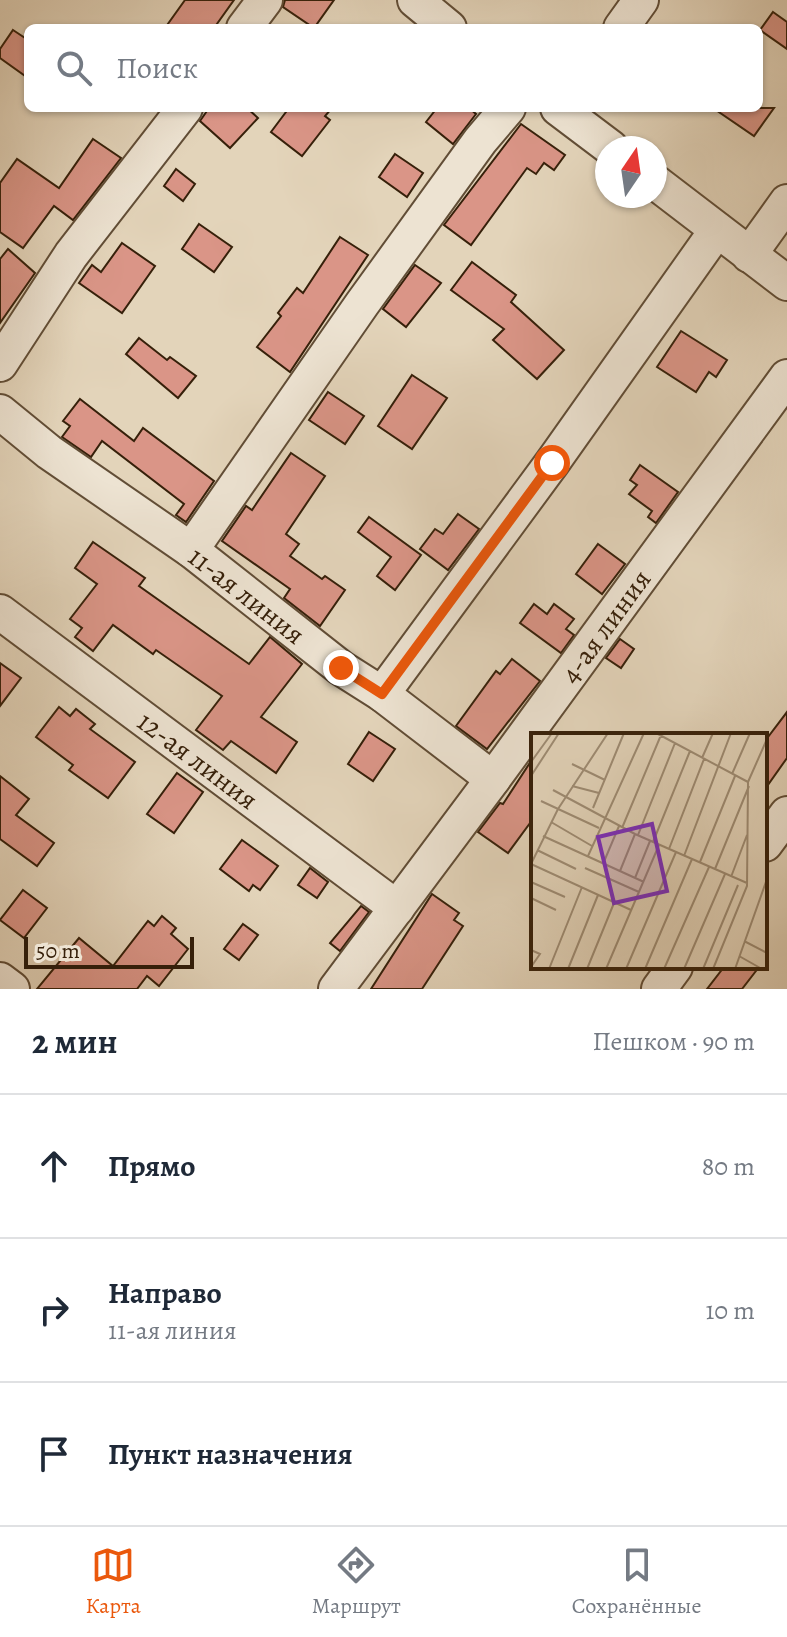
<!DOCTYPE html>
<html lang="ru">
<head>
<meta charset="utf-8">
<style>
	:root { --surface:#fff; --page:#f6f6f7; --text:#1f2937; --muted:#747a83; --line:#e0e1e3; --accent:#ea580c }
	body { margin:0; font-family:Alegreya,serif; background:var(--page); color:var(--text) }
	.compass { position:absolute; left:595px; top:136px; width:72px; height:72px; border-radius:50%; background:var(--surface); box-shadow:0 2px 6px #0004; rotate:13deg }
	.scale { position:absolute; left:24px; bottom:20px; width:170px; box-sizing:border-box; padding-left:8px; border:4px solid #36200a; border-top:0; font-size:22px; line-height:28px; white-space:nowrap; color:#36200a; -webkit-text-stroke:6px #ede3d2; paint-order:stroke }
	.stop { position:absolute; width:24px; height:24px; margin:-18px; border:6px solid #ea580c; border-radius:50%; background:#fff }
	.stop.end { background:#ea580c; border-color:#fff; box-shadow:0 2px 8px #0008 }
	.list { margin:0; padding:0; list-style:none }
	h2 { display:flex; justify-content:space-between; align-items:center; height:104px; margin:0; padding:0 32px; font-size:34px }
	h2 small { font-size:26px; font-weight:400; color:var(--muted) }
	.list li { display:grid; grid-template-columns:52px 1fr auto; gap:24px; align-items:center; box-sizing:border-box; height:144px; padding:0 32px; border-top:2px solid var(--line) }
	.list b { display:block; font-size:30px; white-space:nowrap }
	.list p { margin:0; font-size:26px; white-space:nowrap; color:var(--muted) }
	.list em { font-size:26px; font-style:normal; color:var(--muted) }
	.icon { flex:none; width:44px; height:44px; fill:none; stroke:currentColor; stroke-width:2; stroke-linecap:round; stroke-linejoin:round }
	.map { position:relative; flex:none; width:787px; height:989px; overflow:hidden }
	.search { position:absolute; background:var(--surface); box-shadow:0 2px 6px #0004; left:24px; right:24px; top:24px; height:88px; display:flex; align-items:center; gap:20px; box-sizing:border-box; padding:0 28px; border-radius:12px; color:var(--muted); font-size:30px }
	.sheet { height:536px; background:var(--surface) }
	nav { display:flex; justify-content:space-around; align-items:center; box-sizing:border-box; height:112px; border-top:2px solid var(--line); background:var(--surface); font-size:22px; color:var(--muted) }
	nav a { display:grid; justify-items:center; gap:4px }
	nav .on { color:var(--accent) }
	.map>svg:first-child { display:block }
	.building { fill:#da9587; stroke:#36200a; stroke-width:2 }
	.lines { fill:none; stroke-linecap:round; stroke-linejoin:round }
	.minor-casing { stroke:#614d36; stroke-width:38 }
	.minor { stroke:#ede3d2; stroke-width:34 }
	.route { stroke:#ea580c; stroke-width:10 }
	.labels { text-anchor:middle; stroke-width:7; stroke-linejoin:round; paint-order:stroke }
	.street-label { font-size:28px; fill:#36200a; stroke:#ede3d2 }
	.inset-road { fill:none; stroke:#9e8c74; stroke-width:2 }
	.view { fill:#7b2cbf; fill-opacity:0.15; stroke:#7b2cbf; stroke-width:4 }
	.inset-edge { fill:none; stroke:#36200a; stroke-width:4 }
</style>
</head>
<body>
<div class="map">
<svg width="787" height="989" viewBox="0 0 787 989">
	<rect width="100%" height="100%" fill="#e3d4ba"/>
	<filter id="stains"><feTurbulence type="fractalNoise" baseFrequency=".0025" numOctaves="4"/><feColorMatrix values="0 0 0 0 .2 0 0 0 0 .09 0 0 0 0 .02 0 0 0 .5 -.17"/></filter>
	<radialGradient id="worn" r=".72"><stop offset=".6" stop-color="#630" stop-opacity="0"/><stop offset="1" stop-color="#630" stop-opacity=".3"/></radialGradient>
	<g class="building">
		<polygon points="185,0 234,0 214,28 165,28"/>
		<polygon points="285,0 334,0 314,28 283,7"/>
		<polygon points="773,12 787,22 787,49 760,30"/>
		<polygon points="13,30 28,40 28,78 0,58 0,49"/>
		<polygon points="209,108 247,108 258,118 230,148 200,121"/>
		<polygon points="289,108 332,108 325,116 330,120 302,156 271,132"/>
		<polygon points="437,108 469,108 476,114 453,144 426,122"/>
		<polygon points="713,108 774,108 754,136"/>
		<polygon points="521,124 565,155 554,170 544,163 536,174 527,168 471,245 444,225"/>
		<polygon points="93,139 121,158 73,220 54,206 23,248 0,232 0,183 17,159 59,188"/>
		<polygon points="395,154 423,173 407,197 379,177"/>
		<polygon points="176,169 195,184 183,201 164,186"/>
		<polygon points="199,224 232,247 214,272 182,249"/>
		<polygon points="340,237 368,255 290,372 257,347 281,316 278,313 297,288 303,293"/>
		<polygon points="122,243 155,266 122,313 79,283 92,265 101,272"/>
		<polygon points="8,249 35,273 0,323 0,259"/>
		<polygon points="472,262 516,295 511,302 564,350 537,379 493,340 504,329 451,290"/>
		<polygon points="415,265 441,283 406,327 383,309"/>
		<polygon points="681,331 727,360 716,377 709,372 696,392 657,367"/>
		<polygon points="139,338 167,360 170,357 196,376 178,398 126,354"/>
		<polygon points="412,375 447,398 412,449 378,426"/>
		<polygon points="328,392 364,416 345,444 309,420"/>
		<polygon points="80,399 134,441 143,428 214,481 186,522 176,515 184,504 102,441 91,457 62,437 70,426 63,421"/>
		<polygon points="291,453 325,476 286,534 299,544 290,556 322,579 325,576 345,590 320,626 284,598 290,589 222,541 246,506 252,510"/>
		<polygon points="640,465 678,492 656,523 648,517 652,511 629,494 637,485 630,480"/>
		<polygon points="458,514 479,529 448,570 420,549 435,529 443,534"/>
		<polygon points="369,517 421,555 395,590 377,576 391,557 358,532"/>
		<polygon points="93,542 145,578 139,586 249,664 270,637 302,664 261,717 297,742 276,773 231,741 223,750 196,730 222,696 156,650 153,654 113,625 93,651 75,637 82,628 70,619 97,584 75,568"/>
		<polygon points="598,544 625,564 602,594 576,574"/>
		<polygon points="534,604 547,614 554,604 574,619 566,629 574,635 561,653 520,623"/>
		<polygon points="620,639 634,649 621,668 606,658"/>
		<polygon points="512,659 540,681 487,749 456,726 496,671 500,674"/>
		<polygon points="0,663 21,678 0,706"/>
		<polygon points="59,707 70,716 76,709 95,724 90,729 135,762 108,798 69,770 73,765 36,737"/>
		<polygon points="787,712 787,758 765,789 765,741"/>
		<polygon points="369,732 395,749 373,781 348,764"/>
		<polygon points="533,758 533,819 508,853 478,832 500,803 503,804"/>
		<polygon points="177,773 203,792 174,833 147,814"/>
		<polygon points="0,776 29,799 16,815 54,843 37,866 0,839"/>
		<polygon points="242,840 278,866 260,890 253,885 249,891 220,869"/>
		<polygon points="310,868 328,882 317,898 298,885"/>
		<polygon points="23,890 47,908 24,938 0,920"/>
		<polygon points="432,894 459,913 454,920 463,926 422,989 371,989"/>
		<polygon points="361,906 369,912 340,951 330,943"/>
		<polygon points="162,916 176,928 171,934 188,949 159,986 147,976 137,989 37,989 79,938 113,966 148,921 154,926"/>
		<polygon points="243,924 258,935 239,960 224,949"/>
		<polygon points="724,967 759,967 742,989 707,989"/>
	</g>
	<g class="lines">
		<defs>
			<g id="minor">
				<polyline points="415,0 449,28"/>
				<polyline points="244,28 265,0"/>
				<polyline points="621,28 641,0"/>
				<polyline points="558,108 611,148"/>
				<polyline points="655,182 787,283"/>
				<polyline points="749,255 787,202"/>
				<polyline points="0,364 71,255 185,108"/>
				<polyline points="0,412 49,452 191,550 341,668 382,694 493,779"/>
				<polyline points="191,550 362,304 480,141 508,108"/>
				<polyline points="0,612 397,908"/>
				<polyline points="382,694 552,463 717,230"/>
				<polyline points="765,844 787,814"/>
				<polyline points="0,980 12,989"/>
				<polyline points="336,989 493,779 787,377"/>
				<polyline points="659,989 675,967"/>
			</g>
		</defs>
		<use href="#minor" class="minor-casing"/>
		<use href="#minor" class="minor"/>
	</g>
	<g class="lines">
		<polyline class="route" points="341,668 382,694 552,463"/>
	</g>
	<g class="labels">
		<g class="street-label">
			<text transform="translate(247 595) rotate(38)" y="10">11-ая линия</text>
			<text transform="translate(605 626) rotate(-54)" y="10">4-ая линия</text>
			<text transform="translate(198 760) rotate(37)" y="10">12-ая линия</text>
		</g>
	</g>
	<g transform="translate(531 733)">
		<rect width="236" height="236" fill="#e3d4ba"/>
		<path class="inset-road" d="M77,0L27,76L0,131L100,177M125,0L217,49M171,25L182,0M0,29L21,0M41,31L74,47M201,41L219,0M0,43L28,0M217,49L236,6M41,53L68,60M22,57L104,101L216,150M10,68L68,95M62,75L93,0M20,89L61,113M91,95L130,2M107,102L144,10M12,103L113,149M122,109L159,18M138,116L173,26M6,117L45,136M57,123L113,0M153,123L200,0M169,129L204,43M72,131L88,93M54,135L108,159M184,136L218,53M89,138L104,101M200,144L216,102M104,145L119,108M0,149L34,164M0,165L25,177M213,208L236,220M0,217L9,221L0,234M208,223L231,236M18,236L51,154M37,236L67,162M56,236L83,170M75,236L128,112M95,236L145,119M114,236L161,126M133,236L178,134M153,236L194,141M172,236L207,152M182,236L216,153L217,49M204,236L236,146"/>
		<path class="view" d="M121,91L136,158L83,170L67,104Z"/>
		<rect width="236" height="236" class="inset-edge"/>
	</g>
	<rect width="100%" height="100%" filter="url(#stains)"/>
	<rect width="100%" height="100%" fill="url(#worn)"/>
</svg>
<svg class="compass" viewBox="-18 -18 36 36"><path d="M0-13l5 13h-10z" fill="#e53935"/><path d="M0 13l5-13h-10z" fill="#747a83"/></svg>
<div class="scale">50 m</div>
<div class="stop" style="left:552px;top:463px"></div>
<div class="stop end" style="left:341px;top:668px"></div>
<div class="search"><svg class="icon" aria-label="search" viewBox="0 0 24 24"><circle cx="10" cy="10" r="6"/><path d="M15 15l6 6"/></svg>Поиск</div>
</div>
<section class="sheet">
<h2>2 мин<small>Пешком · 90 m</small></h2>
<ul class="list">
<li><svg class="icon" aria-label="ahead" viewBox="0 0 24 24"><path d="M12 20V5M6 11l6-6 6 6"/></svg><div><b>Прямо</b></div><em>80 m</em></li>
<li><svg class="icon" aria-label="right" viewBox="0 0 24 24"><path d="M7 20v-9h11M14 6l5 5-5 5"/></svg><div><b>Направо</b><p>11-ая линия</p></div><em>10 m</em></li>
<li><svg class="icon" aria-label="arrive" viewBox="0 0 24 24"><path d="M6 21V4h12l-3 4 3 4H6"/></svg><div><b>Пункт назначения</b></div></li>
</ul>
</section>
<nav>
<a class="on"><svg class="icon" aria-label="map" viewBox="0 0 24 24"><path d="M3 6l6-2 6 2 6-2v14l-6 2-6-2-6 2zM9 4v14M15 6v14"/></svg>Карта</a>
<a><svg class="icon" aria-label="directions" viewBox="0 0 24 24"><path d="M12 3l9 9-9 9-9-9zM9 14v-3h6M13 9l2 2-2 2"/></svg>Маршрут</a>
<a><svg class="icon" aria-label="saved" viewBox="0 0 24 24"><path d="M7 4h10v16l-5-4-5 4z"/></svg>Сохранённые</a>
</nav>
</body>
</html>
